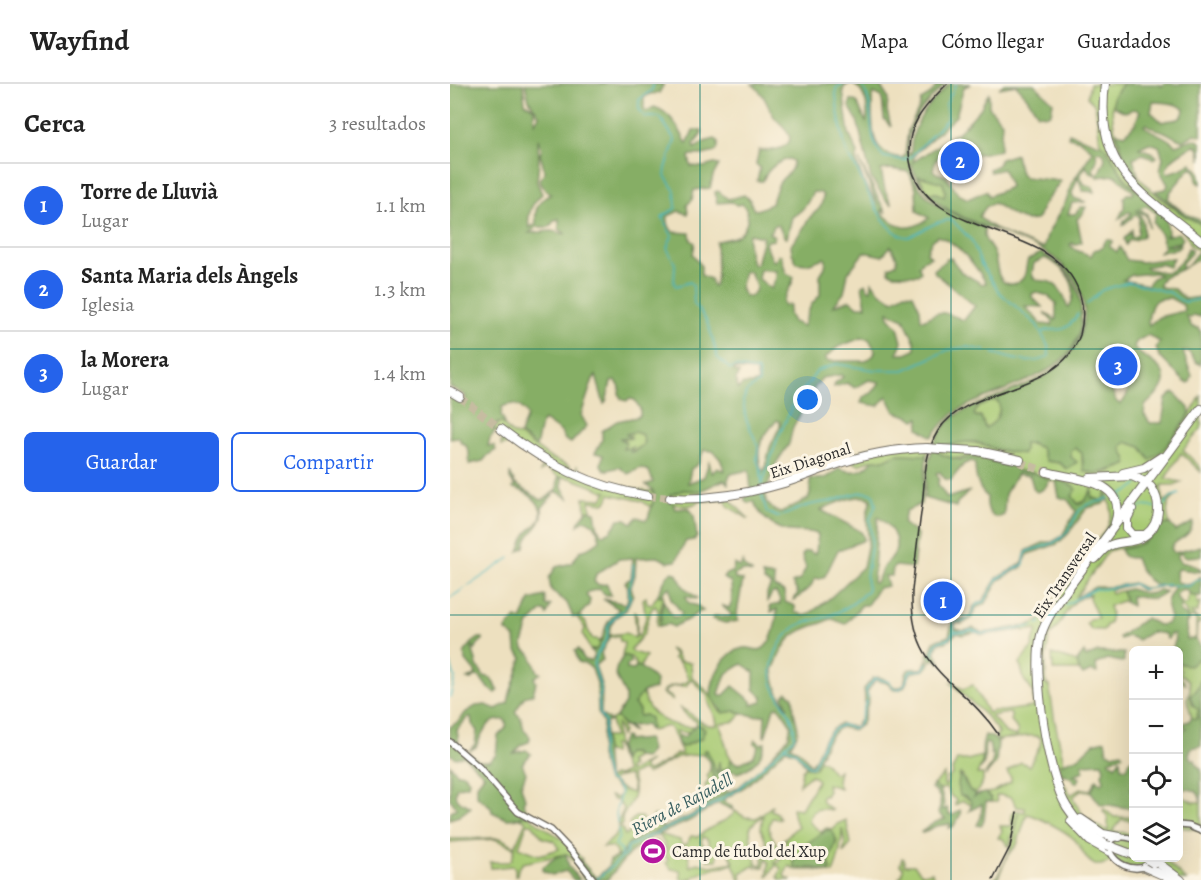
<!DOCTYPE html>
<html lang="es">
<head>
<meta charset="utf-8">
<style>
	:root { --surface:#fff; --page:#f2f2f2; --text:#222; --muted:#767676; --line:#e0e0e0; --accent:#2563eb }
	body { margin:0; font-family:Alegreya,serif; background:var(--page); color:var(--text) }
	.controls { position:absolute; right:18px; bottom:18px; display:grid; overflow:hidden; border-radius:9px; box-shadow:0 6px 24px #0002 }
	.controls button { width:54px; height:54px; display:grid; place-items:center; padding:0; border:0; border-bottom:2px solid var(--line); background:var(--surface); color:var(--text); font:30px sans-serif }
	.you { position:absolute; left:358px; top:316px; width:21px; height:21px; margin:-15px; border:4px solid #fff; border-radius:50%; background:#1a73e8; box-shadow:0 0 0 9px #1a73e833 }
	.badge { display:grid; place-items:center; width:39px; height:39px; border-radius:50%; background:var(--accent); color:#fff; font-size:20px; font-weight:700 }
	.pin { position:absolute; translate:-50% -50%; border:3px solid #fff; box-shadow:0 2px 6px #0006 }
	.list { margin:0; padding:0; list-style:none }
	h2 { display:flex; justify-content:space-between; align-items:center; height:78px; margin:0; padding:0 24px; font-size:26px }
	h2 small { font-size:20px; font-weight:400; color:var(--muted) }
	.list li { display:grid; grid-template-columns:39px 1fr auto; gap:18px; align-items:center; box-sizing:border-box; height:84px; padding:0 24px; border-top:2px solid var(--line) }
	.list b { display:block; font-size:22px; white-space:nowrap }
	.list p { margin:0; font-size:20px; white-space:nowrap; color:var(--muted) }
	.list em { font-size:20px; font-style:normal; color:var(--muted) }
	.actions { display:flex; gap:12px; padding:18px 24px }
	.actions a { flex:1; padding:14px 0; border:2px solid var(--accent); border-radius:9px; text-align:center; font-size:21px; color:var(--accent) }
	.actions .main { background:var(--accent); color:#fff }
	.icon { flex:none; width:33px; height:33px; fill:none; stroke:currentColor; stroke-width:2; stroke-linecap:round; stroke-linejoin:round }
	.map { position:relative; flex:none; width:751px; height:796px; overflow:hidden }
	header { display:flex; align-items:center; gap:36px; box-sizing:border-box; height:84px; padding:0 30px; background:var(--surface); border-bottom:2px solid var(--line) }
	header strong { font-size:28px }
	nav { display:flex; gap:33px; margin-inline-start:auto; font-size:21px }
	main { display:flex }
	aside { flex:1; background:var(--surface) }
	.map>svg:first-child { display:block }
	.green { fill:#a8ca73; stroke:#6a7a4f; stroke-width:1.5; fill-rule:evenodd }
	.forest { fill:#86ae65; stroke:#586c48; stroke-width:1.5; fill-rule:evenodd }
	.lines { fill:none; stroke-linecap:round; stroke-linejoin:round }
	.stream { stroke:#47b6be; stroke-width:1.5 }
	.highway-tunnel { stroke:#c6bca1; stroke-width:8; stroke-dasharray:8 4; stroke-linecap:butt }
	.secondary-casing { stroke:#6f6a5f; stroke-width:8 }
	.highway-casing { stroke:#6f6a5f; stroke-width:10 }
	.secondary { stroke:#fff; stroke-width:5 }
	.highway { stroke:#fff; stroke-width:8 }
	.rail { stroke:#2b2b2b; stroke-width:1.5 }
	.highway-bridge-casing { stroke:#6f6a5f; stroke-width:10; stroke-linecap:butt }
	.highway-bridge { stroke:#fff; stroke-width:8 }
	.grid { fill:none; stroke:#0f766e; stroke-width:1.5; stroke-opacity:0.55 }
	.labels { text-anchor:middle; stroke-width:6; stroke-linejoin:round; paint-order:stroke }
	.street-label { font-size:16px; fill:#2b2b2b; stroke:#fcf5e5 }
	.poi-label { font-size:16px; fill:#2b2b2b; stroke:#fcf5e5; text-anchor:start }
	.water-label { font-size:18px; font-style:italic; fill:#355c5e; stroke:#fcf5e5 }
</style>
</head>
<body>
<header>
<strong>Wayfind</strong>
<nav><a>Mapa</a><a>Cómo llegar</a><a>Guardados</a></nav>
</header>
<main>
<aside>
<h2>Cerca<small>3 resultados</small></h2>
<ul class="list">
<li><span class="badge">1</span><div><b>Torre de Lluvià</b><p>Lugar</p></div><em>1.1 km</em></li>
<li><span class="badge">2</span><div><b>Santa Maria dels Àngels</b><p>Iglesia</p></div><em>1.3 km</em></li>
<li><span class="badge">3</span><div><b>la Morera</b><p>Lugar</p></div><em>1.4 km</em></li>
</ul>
<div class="actions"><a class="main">Guardar</a><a>Compartir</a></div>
</aside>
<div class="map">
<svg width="751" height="796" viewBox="0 0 751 796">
	<rect width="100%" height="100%" fill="#fcf5e5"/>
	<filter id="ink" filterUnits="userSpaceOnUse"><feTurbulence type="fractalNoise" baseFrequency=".0167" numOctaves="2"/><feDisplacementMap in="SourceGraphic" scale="12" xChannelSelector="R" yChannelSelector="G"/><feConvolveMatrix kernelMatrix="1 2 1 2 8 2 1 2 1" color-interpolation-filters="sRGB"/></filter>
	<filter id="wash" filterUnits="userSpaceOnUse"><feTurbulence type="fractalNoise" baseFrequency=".008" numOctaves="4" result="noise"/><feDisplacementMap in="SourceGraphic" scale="24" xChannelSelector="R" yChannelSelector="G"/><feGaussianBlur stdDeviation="1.35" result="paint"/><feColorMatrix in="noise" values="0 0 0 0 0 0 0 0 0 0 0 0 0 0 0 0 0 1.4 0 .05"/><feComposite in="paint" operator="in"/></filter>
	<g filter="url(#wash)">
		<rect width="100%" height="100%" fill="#ede0bf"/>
		<g class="green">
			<path d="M640,0H673C670,5 664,10 663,15C660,34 667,62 677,78C690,100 727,130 751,140V168L740,161C740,145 693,111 680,99C668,89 661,65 650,59L645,21L637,13Z"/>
			<polygon points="471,92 492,98 495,105 494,113 487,109 479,109 469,93"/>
			<path d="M751,311V345L733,366L750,383L751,388L731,369L715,395L731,398L724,401H713L711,403L714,418L722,412L725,413C715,420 716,430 720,440L710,441C695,468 680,459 658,467L625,514L645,503H662L683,499L693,504L710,503L691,506L683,500L660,506L661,509L672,507L675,516L659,522L661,529L659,540L656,541L654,546H642L636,540L640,535L648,534L639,514L640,510C613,518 617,537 599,552L596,575V601H599L605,638L614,679L610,682L613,698L621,711L630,704L640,706L644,701L645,696H646L641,708L630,706L623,714L634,733L639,736L641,735V739L658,747V733L653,727L654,725L664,733H683L682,737L672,735L662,747L683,750L684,774H717L716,777L736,796H721L696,785L676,788L674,784L664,777C657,778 652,783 645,781C635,777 631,762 624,755C617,748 586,731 577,730L567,761L557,773L547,796H544C558,777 566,753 568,729L559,763L553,755L548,754L552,747L550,742H562L561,731L564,726L575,728V724L566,723L562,714L550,711L546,712L547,718H541V714L535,709L543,708L561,698V694L557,688L571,678L579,682L590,662L591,654C583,650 576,652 567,654C560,656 555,653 548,657L546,651L549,649L536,632L500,598L513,605L523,601L538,629L542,627H552L583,623V608L574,596L570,579L582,563L587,545L574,547L571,544L589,537L658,442C662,430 663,421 656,410L653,417L641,413L643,407L635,417L628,420L622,412L621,401C614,398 605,398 598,396C592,393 588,390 581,388C577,387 571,388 567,386C558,381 544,376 533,374C514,371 506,379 488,368V363C511,357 522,356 544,365C553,368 564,368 573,370L574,360L577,359L591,364L596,377L610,379L615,384L626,379L621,373V366L625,364L632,369V378L638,389H656L677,381V376L671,363L676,358L691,363L700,376C719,362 741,333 751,311ZM559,629L561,630V636L568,647L567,652L556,649L541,632Z"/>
			<path d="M545,316L550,320C549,332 546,339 535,344L531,332H525L524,329L530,322Z"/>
			<path d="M49,338L52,339L61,349L70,352L99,373L119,382L125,387L127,382C129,385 131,388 134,390C144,396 188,407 201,407L203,405L204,417L200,423L192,417L160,410L157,417L154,419L140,417L141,426L136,427L134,414L152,415L157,408L120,394L109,393L96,384L90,388L93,380L61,359L51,362L52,352L44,346Z"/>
			<polygon points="186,348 194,352 193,361 180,368 182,363 173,365 176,358 170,353 179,355 181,352 176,352 177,350"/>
			<polygon points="476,361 478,366 477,371 448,370 435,376 420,376 409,381 403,378 406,369 422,363"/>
			<path d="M233,406L251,407L252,412L278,414L299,435L279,423L275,416L248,417C242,424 231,422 223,420L220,411Z"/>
			<polygon points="213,510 214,516 211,518 210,542 207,542 208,526 205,522 201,526 194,550 181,565 182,568 196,572 190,583 187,582 181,573 172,572 174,559 170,557 169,552 160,553 160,551 176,549 185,554 186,545 184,527 187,533 187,551 190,551 196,534 193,515 196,513 197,519 201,521 207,512 210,512"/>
			<path d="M738,510L747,513V520L751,518L747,528L741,529L751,538L747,541L746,556L742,555L746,553V535L742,533L736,539C739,526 734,527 729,517L733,520H737Z"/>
			<polygon points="130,532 136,539 139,550 143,555 147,555 148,558 153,555 146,566 141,566 141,568 133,550 135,544 127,533"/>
			<path d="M219,565L225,568L230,577L241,579L242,593L260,610L268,625L273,629L285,627L292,629L286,637L270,640L278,669L282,676L278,685L270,688L268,686L267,690L257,667L254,666V670L227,673L197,690L192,686L181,691C189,711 181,717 172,733V741L169,742L168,738L174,725L167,716H163L160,712L168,714L171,708L162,699L157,697L164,691L168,692L176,688L169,672L166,661H163V670L155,667V653H164L161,636L166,633L174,642H171L173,648L171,652L167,639C165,650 168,667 172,676L176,669L186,670V673L178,678L182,682L178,684L179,688L200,677L193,682L195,686L198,687L219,676L226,670H231V667L228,660L233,663L253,654V643L247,640L246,637L238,633L230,624C243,628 251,645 267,641C267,630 257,623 258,612L241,595L236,602H223L215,607L214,609L221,613L223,617L212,609C217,599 232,604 238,596C237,589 229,576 223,574L225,571ZM178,691L182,699L183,709L173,706L162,697L165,694Z"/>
			<polygon points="602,570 627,578 629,586 603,586"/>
			<polygon points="747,575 750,576 751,594 746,607 742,609 740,612 743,621 748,625 747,635 742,635 737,615 740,605 739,597 732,591 729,592 734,597 736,601 729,596 728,590 731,587 729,584 729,579 739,582"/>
			<path d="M193,608C196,632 222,644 244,643L238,649L226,647L229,652L227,657C217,635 219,643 201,647L195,631L189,632V626L184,620Z"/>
			<polygon points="532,672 533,676 527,690 533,690 533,697 526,710 520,707 512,691 509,692 510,712 519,715 522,719 521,721 513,717 505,721 506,716 500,711 496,704 489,706 483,701 494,690 494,701 497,701 498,694 503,690 502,686 507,676 517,676"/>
			<path d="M368,676L374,677L384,690L389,686L387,697L390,704L377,700L378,707L375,712L372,711C369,720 377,722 383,726C371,724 360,723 359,738L371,748L376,744L384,745L387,740L396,736L401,760L393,769L395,761L392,744C392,761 389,774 383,789L364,786H346L339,782L334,791L336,794L342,796H330L328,793L331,784L326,781L317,793L319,779L316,774L314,783H312L313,768L317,761L311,745L313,731L302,741L300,745L302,769L311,784L305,779L306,784L303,782L291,789L292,796H290L283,780L258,786L243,793V796L239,794L235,796L231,795L230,786L221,785L216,779L218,776L214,770L217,765L209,750L230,756L232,762L237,759L241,752L248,753C258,742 281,737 285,727L295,733L306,734L322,722L321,726L327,729L330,735L322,734C314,748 325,755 331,767L329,773L324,779H329L336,756L334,755L348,742L344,735L342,724L351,725L368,696L361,691L349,701L352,686L356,682L362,685L366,681ZM377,746H381L387,757L379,776L381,785L376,788L365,784H345L343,777L352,763ZM253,753L257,755L261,764L257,776H267L266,764L269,765L268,759L272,758L277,761V767L284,778L261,782L247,779L240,783L238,769L247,764L258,766L251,758Z"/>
			<path d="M261,683L263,695L269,698C269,704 276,707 280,708L273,710L253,723L251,720L265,710L255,702L259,696L257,691Z"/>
			<polygon points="733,713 743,718 751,718 751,746 729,743 728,714"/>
			<polygon points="221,729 209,735 210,741 213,743 178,760 172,771 166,772 166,767 162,763 153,763 165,752 169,744 172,744 175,751 184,746 179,739 185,733 191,733 195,739 199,741 204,731 210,733"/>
			<path d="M75,730L116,758L132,775L129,784L119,771L116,770L73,779L68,785L67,791L65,792V784L62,782L41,784L40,778H59L62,775L65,764L45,755L0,758V755L50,754L65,762L76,737L71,734V732ZM77,740H82L93,754L104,757L109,765L89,771L69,763Z"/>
			<polygon points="206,756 214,765 199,779 191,769"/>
			<polygon points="452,774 454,775 454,781 464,781 472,790 482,788 483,793 471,796 451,796 449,792 452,792 453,784 450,781"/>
		</g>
		<g class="forest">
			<path d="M0,0H73L75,19C89,26 82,26 85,39L89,31L79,16L75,0H214L209,9L200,10L194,14V26L197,27L204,23C220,27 230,46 237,60L243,46H252V50L244,60L245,64L254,58L265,55L268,57V64L265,68L253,71H241L239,73L241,82L254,83L264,80L269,81L263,92L260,104L244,106L242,116L237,121L238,130L229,127L218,132C217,137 219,144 223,148L240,149L241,156L245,159L243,170L251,182V191L260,195L263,202L265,201L267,191L266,158C271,155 278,156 284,153C297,149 302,129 292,120L287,121L282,118L267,119L265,108L268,107L278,115L294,111L300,116L303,125L307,126L321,120C324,114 325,107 328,101C333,91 343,90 343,77L339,75C328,77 316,86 313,97H307L310,84L306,80L309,66C317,68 347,65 338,49C335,42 327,38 323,31C316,19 314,9 302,0H399L394,3L393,7L399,50L408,69L406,77L415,101L428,121L409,76L436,129L432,126V129C449,146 460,148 479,134L467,127L466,105L459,88L441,85L431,86L435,106L442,121L436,116L421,94L407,36L399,22L401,16L407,18L416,38C419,24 416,8 403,0H429L438,14L437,27L441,43L434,35L432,13L424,9L422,14C423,41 417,70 452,74L455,71L458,46L470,22L471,16L481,10L488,0H495C475,20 455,39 458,70H461C460,39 479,20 499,0H521L514,3L506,32L465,70L463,78L511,46L530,25L539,8V23L552,38L550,66L513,73L494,70L485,77L483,86L486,89L496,92L508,110L518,115L536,107L539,112L558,104L560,102L553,85L540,88L539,85L548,81L550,75L566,70L569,86L574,93L611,97L593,121L588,134L586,136L577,137L564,132L544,119L537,122L529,132C537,144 579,162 594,164L597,151L617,115L621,100L643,67L630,56L618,53L619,49L655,62L674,94L716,133L718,149L716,152L729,149L733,155L730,158L715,161L722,162L731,159L730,163L722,166L709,168L714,163L711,151L703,138L706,129L696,122L689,124L697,130L699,144L696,131L686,126C693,132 694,140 693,152L684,156H679L676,161L674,155L682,146L681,153H684L688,150L689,133L685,131L673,141L674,137L682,129L678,128L668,136L674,124V113L677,110H683L684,108L665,91L647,93L655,75L654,69L648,67L646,68L647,76L643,85L646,91L640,89L636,82L630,91L634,100L643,103L645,108L633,107L628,93L622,109L624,114L636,118L622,119L618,130H625L631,123H636L632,131L627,135L632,158L624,161L622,159L620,161L626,166L641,172L644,166L652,164L656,156H661L663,157L659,162L667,168L670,163L677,176L692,178L723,174L719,183L711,180L695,183L697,185C703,185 712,189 718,188C725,186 736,171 738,164L741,165V169L732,179V183L737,182L747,169L751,168V173C736,183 730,187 713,193L709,200L710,203L724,205L735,215L751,213V233L743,231L741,234L736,232L742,243L748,244L751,248V281L746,278L738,267L733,268L742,292L740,298L738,299L735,298L709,272L706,263L710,258L698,251L687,257L684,262C686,274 724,281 712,303C708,311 700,316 695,322L694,330L700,339H712L716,315L724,308L739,324L740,330L714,365L700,376L691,363L676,358L671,363L677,376V381L647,390L634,387L632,369L625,364L621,366V373L627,378L617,385L610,379L596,377L591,364L580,359L574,360V367L572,370L545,365L526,358H516L488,363V368L495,372L510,376L520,373L535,375L552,381H560L568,387L587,390L600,396L594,405L587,408L584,406L580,392L567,390L555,410L554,431C540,439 536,424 537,413C527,404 525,391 525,379L522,377L514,380L501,396L495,395L490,388L486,389L489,394L488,400L497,414L520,407L507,419L506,423L474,414C477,388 478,359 498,338C506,329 518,325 529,320C566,303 616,293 630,251C633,242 635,233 634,224C623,134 486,162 462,81H460C468,119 503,130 535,144C531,156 540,160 544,170C548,179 545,200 561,200C565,200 570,198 573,194C577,189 575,182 578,176L591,169C611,179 626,194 630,217C644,295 550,298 504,329C495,336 489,344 482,353L469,344V334L465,336L461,333L445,328L437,312L428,322L411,319L413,313L422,309L430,298L419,296L405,304L397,299L384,303L385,299L393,293L391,291L372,294L365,303L343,343L339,360L325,381L316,407V418L325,427L331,428L358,415L360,410V394C373,397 380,393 389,384C402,390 414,388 423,376H434L446,370L477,371L471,420L456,427L453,439L467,450L463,484L446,482L443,484L442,492H435L438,502L428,504L417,521H412L395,540C390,539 385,535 381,535C378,535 375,538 372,539C337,549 336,557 323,586C324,600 330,614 338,624L333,612L337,608L343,613C344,618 343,623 344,628C348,647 352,644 340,662L350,667L360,680H362C374,662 369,655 389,640L404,643C415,635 416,617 414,605L423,594C431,591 440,597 444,603C460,605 452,594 458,586C461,583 468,585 473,585L477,575L480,579C475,590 470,585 461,589C455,598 457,607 444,606L437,599L425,596L417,608L419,615L412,640L404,646L390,643C375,655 372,668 365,684L357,683L346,669L336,665L296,702L273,716L282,723L283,726L268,719L239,737L202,753L179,770L157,796H134L129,784L130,776L146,794L158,783L160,776L172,771L178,760L182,757L240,732L273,710L289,703L313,682L338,654L341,641L329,623L324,624L315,653L314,652L315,631L304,632L285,627L273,629L261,612C261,593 274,568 293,564C300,562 305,568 312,565C323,559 327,537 327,525L321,528L320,522L330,520V516L326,509H322L317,519V509L321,501L314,497L312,491L324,493V503L334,508L335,518L345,522V528L355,532C378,519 394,500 413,483L418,458L417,430L421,415C410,408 383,420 371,426L408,446L412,449L414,455L412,457L388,466L375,492L370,495L365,494L361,502L345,516H343L348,509L342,499L350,496L356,484L352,472L354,468L359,467L364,470L366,468L368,450C357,446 346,449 334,446C322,443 307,429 304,417L298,419L294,415L301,406L299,386L281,390L278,395V400L274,396L250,407L233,406L220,411L225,425L239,424L244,432L247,453L244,456L236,457L226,477L218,478L208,473L186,474L185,491L181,503L183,510L176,526L165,534L160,543L159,554L151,569L153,576L145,581L152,604L151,631L161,637L156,639C152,659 158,679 157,697L150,672L153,639L148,628L147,599L142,585L136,580L128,578L125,567L128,565L135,576L140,577L144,574V570L141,566H146C152,558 153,551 156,542C159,536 164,530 169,525L153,515L176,520C179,513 179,503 175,498L181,494L183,474L169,475L146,490L144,498L149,501L157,500L161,511H156L149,505L138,508L136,511L140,516L139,521L128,533H123L117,519L101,506L99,494L106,483L122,479L130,467L137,465L150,456C147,446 146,438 134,436L128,441L129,437L138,426L145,428C147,436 146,447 153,451L161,447L169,435H176L182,439L187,433L196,436L198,434C201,421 211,408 196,401L203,398L199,387L191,384L178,390L169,383L155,387L151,381L153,371L145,369L152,356V347L167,337L187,333L190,331V325L185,316L180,315L176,317L171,315L169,309L170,303L166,297L161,298L156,318L154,320L146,292L143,295L131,331L137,342L121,359L115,356L111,348L94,336L91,340L86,363L70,350L77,332C73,321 62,317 52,323L51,332L54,336V341L51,338L45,340L43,345L45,348L40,354L38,362H44L46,366L38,371L33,377L19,380V368L15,360L11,359L9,353L0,354V312L12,319L16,313L14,310L0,303ZM88,55L92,65L90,70L95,88L89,96L95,106L101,110C88,117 84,124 86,140L79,144C77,130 81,120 92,110L87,98L89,77ZM469,92L493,99L495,107L494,113L487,109H479L470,98ZM363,108L371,109L373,112C371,130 365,125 358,136C353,146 348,152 341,161L342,169L347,179L357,180L374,174L376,176L375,183L370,191V211L361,221L353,242L343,238L339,230L340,221L334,222L333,218C335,209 342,203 344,193L336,189L331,171H328L326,176L323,177L315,160L317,157L324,156V152L319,149L325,141H328L335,154H337L342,133C354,126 357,120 363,108ZM109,135V145L116,150L101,147L79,149L87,143H99L105,136ZM299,150L313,153L306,181L302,179C299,170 297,160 299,150ZM487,152C507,157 526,182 536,199L532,200L511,188L501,174L497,175L484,186L485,189L525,222L514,236C506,233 493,226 485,230C479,232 478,236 471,236L470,225L463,210L455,209L443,216L431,209L422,198L421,206L418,205L416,199L412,201L416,222H407L400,216L383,222L394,209L398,189L414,168L432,172L441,162C443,170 449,171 446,180L439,183V188L444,190L468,191L471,188L469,182L472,177L481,173L477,169C478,161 481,158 487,152ZM595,174C615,183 631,202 619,223L617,222C616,213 607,198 596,197C590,196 588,198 583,193L582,189L584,179ZM310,185L326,187V194L321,205L308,194ZM294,187L300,188C303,198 311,204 301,212H295L290,205ZM705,189L710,191L702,194L698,201L673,196L682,191ZM586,208L598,212L606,219V236L594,228L603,238L602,241L591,240L575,222L592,223L582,213V210ZM720,214L733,221L734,227L709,233L699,241C697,236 700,222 705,217C708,214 715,214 720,214ZM438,228L454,235L465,258V266L456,270H447L452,258L448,243L439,233ZM411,254L419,255L425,266L424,271L416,277H378L375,274L388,263ZM655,263L674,271L684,283L681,286L678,285L674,287C679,296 681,312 670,320L666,317L661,302L667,297L663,292L666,289L653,277L651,266ZM284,285L306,287L308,298L303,300H293L288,305L286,296L289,289L285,288ZM545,316L548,317C553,329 545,340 535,344L531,333L525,332L524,330L529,322ZM327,336L330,338V342L320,363L315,385L312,387C304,364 312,353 327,336ZM184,348L193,351L194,360L185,367L180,368L183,363L173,365L176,359L170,354H181L176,350ZM254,366L263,367L270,375L275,387L267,384L262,389L259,378L254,393L238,399L241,385L248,380ZM428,433C440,441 451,455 444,470C441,475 437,478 434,482C430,487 430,494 425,499H423ZM292,580L304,588V605L312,613V618L302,621V617L283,602L273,612H270L269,610L276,590Z"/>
			<path d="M554,0H584L603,18L601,29L598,31L588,30C580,19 576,10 566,1L549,4Z"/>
			<path d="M673,0H707L712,2L714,0H751V52L745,50L733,57C726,55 721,51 715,48C708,45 702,45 696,40L694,42C703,49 717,52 725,61L744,55L751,58V76L748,63L744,61C734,68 718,74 716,87L718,89L731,85L741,79L749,87L751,100L747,98L746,88L741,83L721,107L718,114C723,122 741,134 751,136V140L734,131L705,107L716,105L718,101L710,87L713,74L709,62L699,59L689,64L703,69L707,73L704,75L693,70L683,74L689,94L676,77L666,48L675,50L685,40L690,27L684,25L675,28L663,22V13ZM703,18C710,18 726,18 734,25C733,40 721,34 712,38L701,28Z"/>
			<path d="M60,389L65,400L91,416L95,415L107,405L108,393L112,394V403L118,414L106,407L92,424C95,445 76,446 75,463L69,467C71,463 74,451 79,447C83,442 90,440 91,432C93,418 76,407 63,404L65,402L60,395Z"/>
			<polygon points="606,397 612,397 625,403 626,406 622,412 628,420 635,417 642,405 642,414 653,417 656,409 658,410 658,416 653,420 637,424 618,450 607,460 578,470 572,483 549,496 536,519 526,524 521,535 512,540 506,539 505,542 506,545 514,547 523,544 533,549 572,542 571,546 532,551 526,548 512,551 507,549 496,558 488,559 485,568 490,578 489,579 485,575 481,577 477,570 480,569 484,557 499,552 502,539 505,536 512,536 519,533 524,522 533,517 547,494 573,479 576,467 595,458 602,458 611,453 626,427 618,416 609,413"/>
			<path d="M743,438C740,456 726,453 721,464L724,469L751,462V472L734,473L731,469L727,472L732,479H739L751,485V488L729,485L726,487L727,498L739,501L751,492V512H742L735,505L730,506L726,511L731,522L730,528L738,533L736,539L737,555L746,556L751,563V583L750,576L748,575L740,582L729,579L728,566H714L723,564L725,557L724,550H720L718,555L716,554L715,550L701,548L688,556L678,552L670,555L669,553L696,534L708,541L717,540L720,534C715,517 715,520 724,504L722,502C701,505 692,492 685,474C677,474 673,474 670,465C688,463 701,457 710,441L720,440L726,447Z"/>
			<polygon points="293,478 294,483 303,489 292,487 284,491 285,495 293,496 287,529 288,537 275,539 262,535 263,532 279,533 282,531 271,521 279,524 282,518 281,498 273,494 276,490 283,487 284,480 290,483"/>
			<path d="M221,488L226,489L234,503L247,514L245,515L236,512L237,517L241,520L248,522L253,527C246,528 243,533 237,536C232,539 228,539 224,543L218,540L210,542L213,516L223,533L230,532L232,529L221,515L220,503L215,506L210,513L207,512L217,492Z"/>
			<path d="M679,505C690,507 698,514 709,506L716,508L703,515L681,512L682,522L674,518L675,516L672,507Z"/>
			<path d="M95,512L96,522L101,521L97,531L95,527H92L79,540L73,560L74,565L81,571L88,588L91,589L84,594L86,598L83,610L74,613L65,628L71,634L74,646L80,653L79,658L73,660L64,669L76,666L81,670L72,680L76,689L71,702L75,715L73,719L80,732H71V734L57,735L42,728L41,723L27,712V700L34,691L14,672L6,674L0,670V643L9,637L16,628L26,622L36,621L46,625L58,619L60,609L72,574L66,566L65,554L56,547V545L66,534L71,536L80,516ZM18,633H21L22,640L27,647L25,660L19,667L26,663C32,650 36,634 55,636C59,645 53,646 48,652L46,671L39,677H29L9,661L7,646Z"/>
			<polygon points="29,554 33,554 33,556 28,560 25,566 23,562 22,564 26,576 26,580 34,592 41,594 48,607 46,609 37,603 30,593 26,592 20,596 17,595 24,592 26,589 16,577 14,569 22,559"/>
			<polygon points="634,568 636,573 648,568 674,569 674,577 672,578 657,575 646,580 647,589 641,587 633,591 629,586 627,577"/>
			<polygon points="174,571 179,573 181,578 177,581 177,585 184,586 186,582 190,583 206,596 205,605 193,608 184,620 189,626 189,632 195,631 200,634 201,644 199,646 196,641 178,642 183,647 181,647 166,633 175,619 175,611 165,590 167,582"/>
			<path d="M751,594V662L741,664L739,671L741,675L745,676L747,682L751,684V718C749,705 740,704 729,706L728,651L736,644L732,641L733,639L739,637L741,634L747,635L748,625L743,621L740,612L742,609L746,607Z"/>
			<polygon points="247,640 255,645 252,654 232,663 228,660 227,654 229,652 234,653"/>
			<path d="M535,651L544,654L548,659L546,679L536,691V689C541,682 544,678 543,669L541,670L539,660L536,659C532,667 538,677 531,684C535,669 529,667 535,651Z"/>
			<polygon points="174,653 177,654 176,657 198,655 201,667 195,674 186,673 184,669 176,669 173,677 169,663"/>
			<path d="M305,655L310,660L315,659C313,674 301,685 287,689L284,687L277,689L269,698L265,699L259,677L253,670L254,666H257L267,690L269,677L270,688L279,683L281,676L288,680L303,673L308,663L304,658Z"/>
			<path d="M655,656L657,668L663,670L671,668L673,671L659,676L665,682L670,676L671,683L677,684L680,676H683V701L681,704L683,708V723C672,726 662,719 651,721L641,708L647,695L651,700L654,697L652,690L654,685L652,679L632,680L634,687L623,691L630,694L628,698H624L622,694L611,689L610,680L629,673L644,659Z"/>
			<path d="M0,681L7,689L14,690L19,696L18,701L7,703C1,718 12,717 21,723L9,732L0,735L1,727L7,724L0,715Z"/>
			<path d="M510,690L520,707L526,710L524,713L530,710L535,709L541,714V718H536L534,736L531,742L527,741L531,733L532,720L519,727L522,720C520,714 515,712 510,712L508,700Z"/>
			<path d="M483,701C492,706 495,716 493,726L497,724L499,730L504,731L510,726L511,730L503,743L499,744L501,740L486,742L472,749L471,748L484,739L495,735L488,729C492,719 492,711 481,704Z"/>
			<path d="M377,746H381C391,757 383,763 380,774C378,779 381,783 380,788L365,784H345L343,777L352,763Z"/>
			<polygon points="116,770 119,783 130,796 124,796 116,787 102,791 93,787 93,783 106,773"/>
		</g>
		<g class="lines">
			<g class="stream">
				<path d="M202,0L203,4C199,10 193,11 189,16V25L195,33H210L225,56L216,84L215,92L225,107L226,124L212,133L222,152L217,164L225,180L224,200L226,202L240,198L243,201L244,220L256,236L262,252L267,273L280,285L285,283L308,287L309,299L297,307L293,317L296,335L308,362L307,376L311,386L312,398"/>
				<path d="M392,0L386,4C385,16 393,57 397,69C400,75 404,80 407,85C416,104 435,153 459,153L486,139L498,136L503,137L522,157L531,180L549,208L587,241L598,262L599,272C583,283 560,274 543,269"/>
				<path d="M411,0C428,22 413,53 434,73L454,76L461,73L497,35L496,20L506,0"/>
				<polyline points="637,220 652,206 679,198 721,209 730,216 736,218 751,215"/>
				<path d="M592,248C600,244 605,247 613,245C620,243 624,235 628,230"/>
				<polyline points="312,401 327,356 342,323 367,287 386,280 425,286 454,286 498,266 517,263 536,267"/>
				<polyline points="668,411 678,408 689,399"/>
				<polyline points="670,411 673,414 671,422 673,426"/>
				<polyline points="713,423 721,413 729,410"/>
				<polyline points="682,432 691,422 705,423"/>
				<polyline points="18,502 60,474"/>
				<path d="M541,506L547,495L574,480L575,471L578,467C594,462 609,460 619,445C624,438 625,430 632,424C640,417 650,419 659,414"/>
				<polyline points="0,514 15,504"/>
				<polyline points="615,521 644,505 653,505 684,500 692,505 716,501 739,502 747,495 751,495"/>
				<polyline points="588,540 591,538"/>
				<polyline points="562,546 583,542"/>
				<polyline points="504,548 504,539 508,537 513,538 520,533 526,521 535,517 540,507"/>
				<polyline points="504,548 515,548 521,546 533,550 561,546"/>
				<path d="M482,572C487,558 481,559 498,555L504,548"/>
				<polyline points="0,578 5,594 0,613"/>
				<path d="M418,614L416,606L425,594L440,598L444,605C457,606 455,595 461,587L473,586L477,579"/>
				<path d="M335,663C348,666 350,674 359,682H363C371,666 374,648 392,641L403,644L409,641L416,617"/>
				<polyline points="167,740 166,726 171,708 164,699 157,696 151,669 155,638 150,631 149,616 151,607 144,581 147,571 157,554 158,542 167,530 174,526 180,515 179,504 183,491 183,480"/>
				<polyline points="168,744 169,753 165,761 172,767 170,773"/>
				<path d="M147,795L176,770L177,763L245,731L288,705L344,654C348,619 308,612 326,568C330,558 336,550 345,543C354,537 366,536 376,533C391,528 408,518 418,505L416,494L422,456L420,435L426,420L423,410C411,404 394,414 382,417C373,419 363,419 354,423C344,426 337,431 327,433L317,428L311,409"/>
			</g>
		</g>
	</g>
	<g filter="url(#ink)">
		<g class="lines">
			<g class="highway-tunnel">
				<polyline points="10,313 51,345"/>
				<polyline points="569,378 597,388"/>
				<polyline points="198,412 220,414"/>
			</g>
			<defs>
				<g id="secondary">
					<polyline points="0,658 29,683 68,728 101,746 123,769 144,796"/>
					<polyline points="728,741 739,742 751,747"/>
					<path d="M684,755C638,742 663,795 697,782"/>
				</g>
				<g id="highway">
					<path d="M655,0C644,87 692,108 751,157"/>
					<polyline points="0,307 10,313"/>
					<path d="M51,345C96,380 142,403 198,412"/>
					<polyline points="490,365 528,367 570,376"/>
					<path d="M597,388C624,396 680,395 665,439"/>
					<polyline points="673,389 694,384 711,373"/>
					<polyline points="640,394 682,392 695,398"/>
					<path d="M220,414C259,416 297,410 334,399C350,394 366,387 382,382C412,371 444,365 477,364"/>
					<polyline points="682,425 677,435 677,444 683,451 693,451"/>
					<path d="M645,475C650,470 653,465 659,462C668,457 679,459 688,455C710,446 713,421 701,403"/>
					<polyline points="631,735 653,750 669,753"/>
					<polyline points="621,737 640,757 658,767"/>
					<path d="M656,761C640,751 627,739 617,723C597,692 582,586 591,551C596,535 606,521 616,507L751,325"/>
					<polyline points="660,762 684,771"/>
					<polyline points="704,776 731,796"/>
					<polyline points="695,783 724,796"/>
				</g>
			</defs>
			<use href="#secondary" class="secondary-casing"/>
			<use href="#highway" class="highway-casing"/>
			<use href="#secondary" class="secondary"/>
			<use href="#highway" class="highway"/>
			<g class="rail">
				<path d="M497,0C475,22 454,43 460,77C474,160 614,135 631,215C634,227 633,239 630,251C609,312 519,299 488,347C474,369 475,397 472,422C468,450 465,479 462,507C459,589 511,595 548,650"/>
				<polyline points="543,796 560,763 567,728"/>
			</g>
			<defs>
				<g id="highway-bridge">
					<polyline points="477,364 490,365"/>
					<polyline points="656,761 660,762"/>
					<polyline points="698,776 703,779"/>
				</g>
			</defs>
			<use href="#highway-bridge" class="highway-bridge-casing"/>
			<use href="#highway-bridge" class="highway-bridge"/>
		</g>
	</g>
	<path class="grid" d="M250,0V796M501,0V796M0,265H751M0,531H751"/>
	<defs>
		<symbol id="stadium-disc" viewBox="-11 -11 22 22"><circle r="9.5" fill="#b5179e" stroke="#fcf5e5"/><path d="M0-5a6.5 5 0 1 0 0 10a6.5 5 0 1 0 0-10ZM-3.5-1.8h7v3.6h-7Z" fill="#fff"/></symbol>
	</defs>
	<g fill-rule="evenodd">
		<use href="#stadium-disc" x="188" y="752" width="30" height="30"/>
	</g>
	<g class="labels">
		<g class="street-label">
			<text transform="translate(360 376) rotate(-18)" y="6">Eix Diagonal</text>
			<text transform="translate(614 491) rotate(-56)" y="6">Eix Transversal</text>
		</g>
		<g class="poi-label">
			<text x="222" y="773">Camp de futbol del Xup</text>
		</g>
		<g class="water-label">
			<text transform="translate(232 720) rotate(-28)" y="6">Riera de Rajadell</text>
		</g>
	</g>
</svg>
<div class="controls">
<button>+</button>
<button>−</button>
<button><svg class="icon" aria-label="locate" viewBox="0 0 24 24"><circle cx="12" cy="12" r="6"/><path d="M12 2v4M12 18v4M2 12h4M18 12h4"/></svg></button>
<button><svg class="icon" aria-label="layers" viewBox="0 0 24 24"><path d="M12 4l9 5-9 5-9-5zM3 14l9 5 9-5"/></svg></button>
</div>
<div class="you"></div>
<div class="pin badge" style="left:493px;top:517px">1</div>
<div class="pin badge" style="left:510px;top:77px">2</div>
<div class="pin badge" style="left:668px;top:282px">3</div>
</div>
</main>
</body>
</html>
